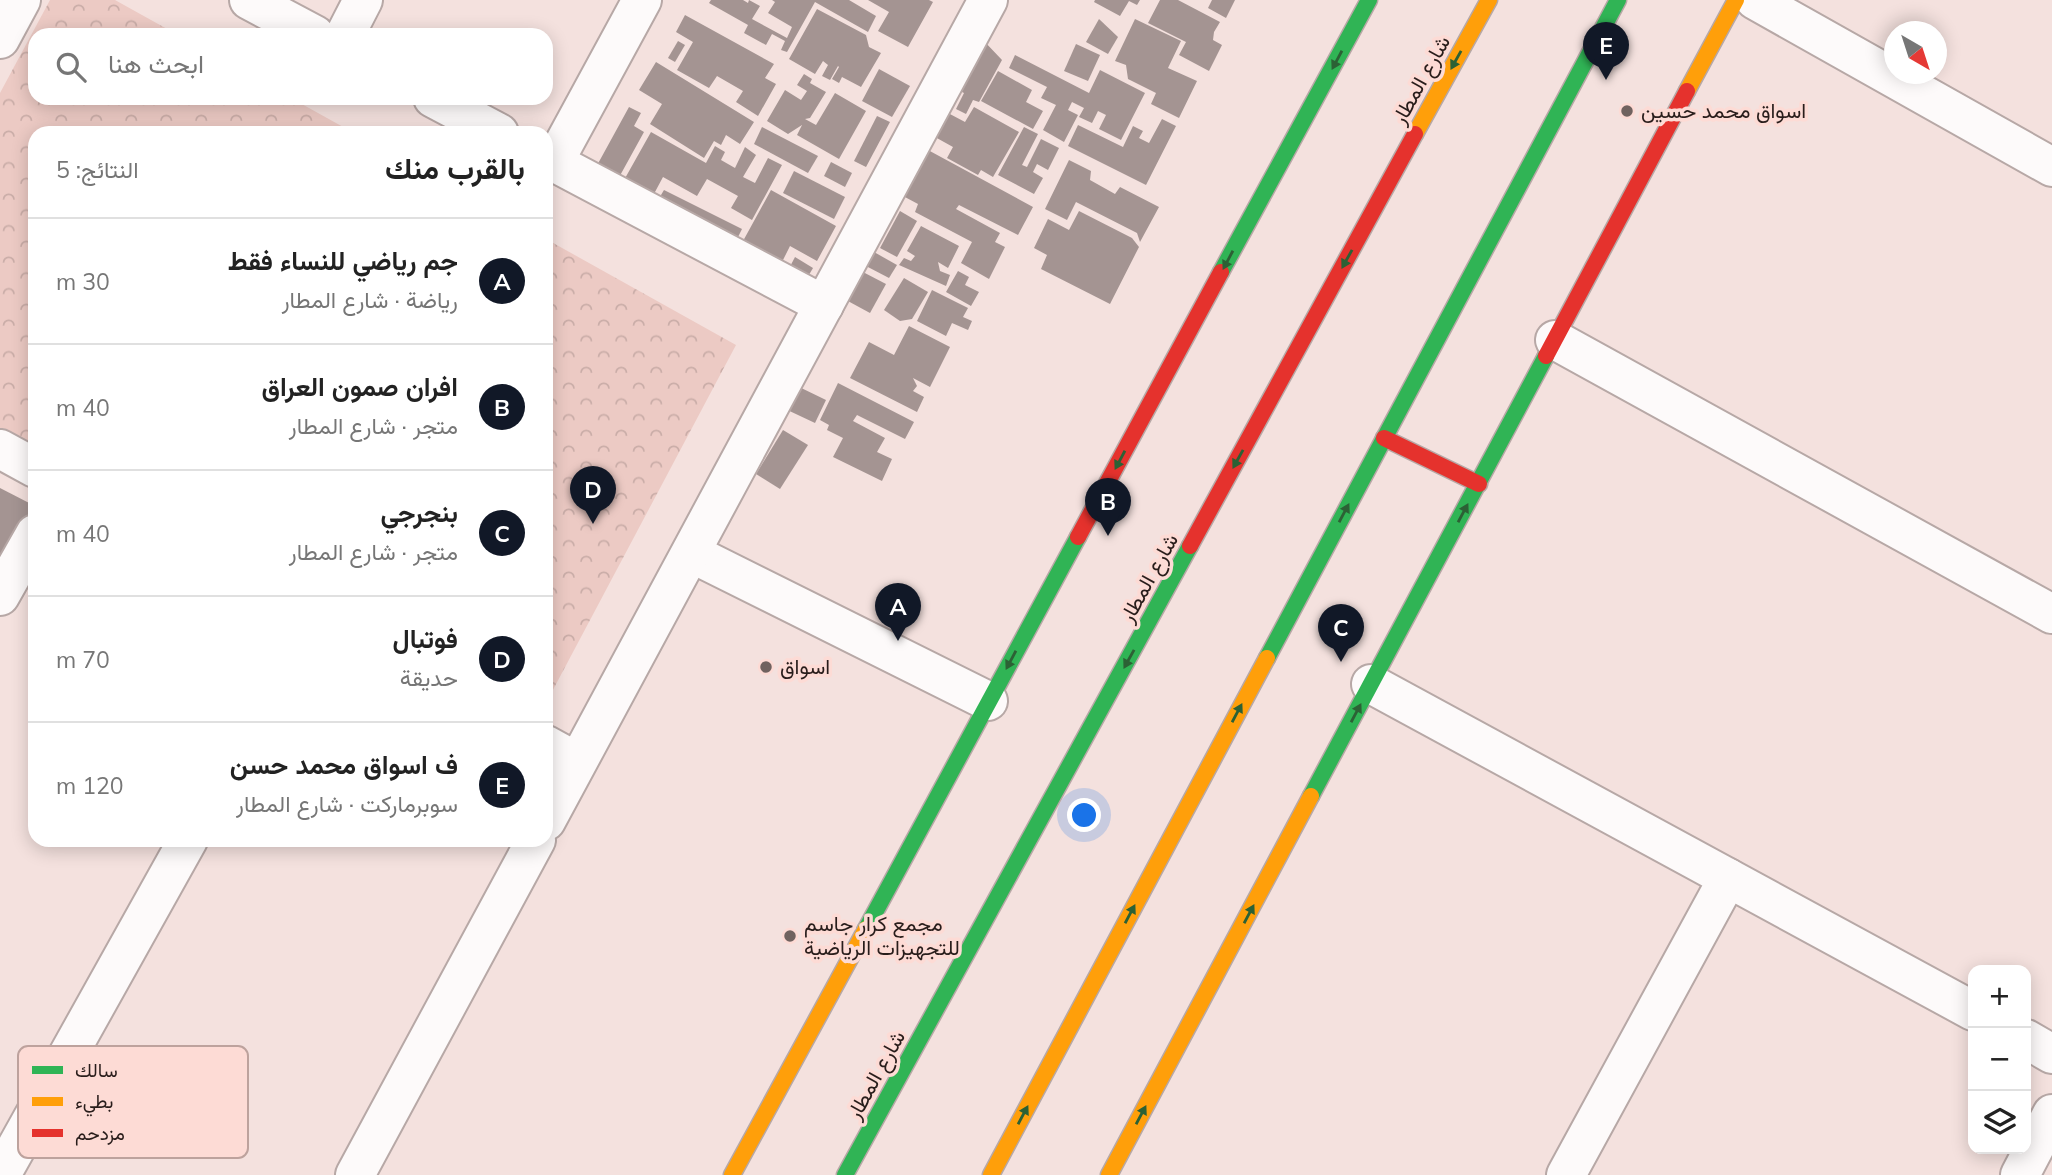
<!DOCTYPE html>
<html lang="ar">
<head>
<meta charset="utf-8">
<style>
	:root { --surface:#fff; --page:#f2f2f2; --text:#222; --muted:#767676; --line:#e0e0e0; --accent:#111827 }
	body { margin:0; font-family:Mulish,Vazirmatn,sans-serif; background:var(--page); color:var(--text); direction:rtl }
	.controls { position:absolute; right:21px; bottom:21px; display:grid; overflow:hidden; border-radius:14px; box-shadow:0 4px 18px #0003 }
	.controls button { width:63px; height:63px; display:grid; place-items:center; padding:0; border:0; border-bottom:2px solid var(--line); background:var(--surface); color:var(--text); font:35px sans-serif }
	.compass { position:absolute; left:1884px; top:21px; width:63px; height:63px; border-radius:50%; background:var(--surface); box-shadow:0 4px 18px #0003; rotate:141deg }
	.you { position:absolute; left:1085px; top:816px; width:24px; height:24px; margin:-18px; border:5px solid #fff; border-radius:50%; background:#1a73e8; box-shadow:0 0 0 10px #1a73e833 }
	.badge { display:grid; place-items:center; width:46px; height:46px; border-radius:50%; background:var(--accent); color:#fff; font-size:23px; font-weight:700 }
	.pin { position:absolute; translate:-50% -58px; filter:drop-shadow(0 2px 4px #0008) }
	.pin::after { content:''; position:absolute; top:37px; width:24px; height:21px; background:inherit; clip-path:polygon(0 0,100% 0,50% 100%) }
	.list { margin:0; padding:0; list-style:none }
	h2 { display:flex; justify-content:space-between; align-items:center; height:91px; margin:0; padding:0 28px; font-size:30px }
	h2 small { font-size:23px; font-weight:400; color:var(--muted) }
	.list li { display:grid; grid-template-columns:46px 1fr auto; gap:21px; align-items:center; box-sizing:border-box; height:126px; padding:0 28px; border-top:2px solid var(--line) }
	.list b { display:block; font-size:26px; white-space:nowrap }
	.list p { margin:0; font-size:23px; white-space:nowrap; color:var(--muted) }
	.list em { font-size:23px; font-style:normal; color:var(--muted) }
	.icon { flex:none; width:38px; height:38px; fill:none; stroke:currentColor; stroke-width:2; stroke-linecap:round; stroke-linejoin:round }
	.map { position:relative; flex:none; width:2052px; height:1175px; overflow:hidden; direction:ltr }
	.search { position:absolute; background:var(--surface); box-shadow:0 4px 18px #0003; left:28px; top:28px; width:525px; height:77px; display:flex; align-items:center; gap:18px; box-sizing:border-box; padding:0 24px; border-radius:21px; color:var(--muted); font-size:26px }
	.panel { position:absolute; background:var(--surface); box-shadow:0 4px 18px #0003; left:28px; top:126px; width:525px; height:721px; border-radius:21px; direction:rtl }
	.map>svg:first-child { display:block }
	.park { fill:url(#park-crowns) }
	.building { fill:#a49492 }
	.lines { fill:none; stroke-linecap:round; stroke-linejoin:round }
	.street-casing { stroke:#b7a8a6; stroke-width:42 }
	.fast-casing { stroke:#b7a8a6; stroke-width:19 }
	.slow-casing { stroke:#b7a8a6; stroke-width:19 }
	.jam-casing { stroke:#b7a8a6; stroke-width:19 }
	.street { stroke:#fdfafa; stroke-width:38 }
	.fast { stroke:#30b455; stroke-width:16 }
	.slow { stroke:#ff9f0a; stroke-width:16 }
	.jam { stroke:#e5322d; stroke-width:16 }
	.oneway { fill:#2c6135 }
	.poi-dot { fill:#70625f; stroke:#fddbd5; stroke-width:2.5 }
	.labels { text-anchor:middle; stroke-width:7; stroke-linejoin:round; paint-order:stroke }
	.street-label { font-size:21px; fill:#291d1b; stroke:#fddbd5 }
	.poi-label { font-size:21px; fill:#291d1b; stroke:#fddbd5; text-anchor:start }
	.key { fill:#fddbd5; stroke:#bda29d; stroke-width:2 }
	.key-label { font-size:19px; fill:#291d1b }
</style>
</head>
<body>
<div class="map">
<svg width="2052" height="1175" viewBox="0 0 2052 1175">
	<defs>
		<pattern id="park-crowns" width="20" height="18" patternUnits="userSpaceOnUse" patternTransform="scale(1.75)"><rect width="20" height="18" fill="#eccac4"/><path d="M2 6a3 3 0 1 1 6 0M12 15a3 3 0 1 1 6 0" fill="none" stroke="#caada8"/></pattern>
	</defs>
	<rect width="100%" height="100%" fill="#f4e1de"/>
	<g class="park">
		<polygon points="50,0 115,0 178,35 35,35 35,98 291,98 354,133 35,133 35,456 0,437 0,93"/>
		<polygon points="546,239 736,345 546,703"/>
	</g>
	<g class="building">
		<polygon points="711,0 743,0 748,3 749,0 760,6 752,19 787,38 792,27 768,13 775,2 772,0 849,0 876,16 868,32 815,2 787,52 781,50 785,41 772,34 766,45 744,33 748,25 709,3"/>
		<polygon points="868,0 929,0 933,2 908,47 878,31 889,12"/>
		<polygon points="1095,0 1140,0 1137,5 1129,1 1120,16 1094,2"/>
		<polygon points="1160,0 1178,0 1220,22 1214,32 1213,40 1222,45 1209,71 1179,55 1186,42 1148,23"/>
		<polygon points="1212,0 1235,0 1226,18 1208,8"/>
		<polygon points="817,9 866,35 869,47 881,53 861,87 842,77 839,83 832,79 839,67 838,66 830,80 822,76 828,65 823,61 815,74 789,59"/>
		<polygon points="685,15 774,64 765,78 776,84 758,116 736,102 743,91 717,76 709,88 677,70 693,42 676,32"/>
		<polygon points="1099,19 1118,37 1108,54 1086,42"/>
		<polygon points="1135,19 1181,41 1168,68 1197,81 1179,118 1151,104 1156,93 1128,79 1126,65 1115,61"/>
		<polygon points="983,40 1002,60 979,102 973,100 966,114 956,109 964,93 956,89"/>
		<polygon points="678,41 685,45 675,62 668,58"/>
		<polygon points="1076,44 1100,55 1088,81 1064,71"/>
		<polygon points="1015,55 1089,93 1100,70 1145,93 1121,140 1099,129 1106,115 1098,111 1092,123 1079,117 1084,108 1072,102 1068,110 1078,115 1064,142 1043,130 1056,105 1041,98 1047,87 1009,68"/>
		<polygon points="656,62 754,122 740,144 726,135 721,145 714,141 704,158 650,124 662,104 639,90"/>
		<polygon points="879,69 910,86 892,117 862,101"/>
		<polygon points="998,71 1032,90 1026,102 1043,111 1033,129 981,101"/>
		<polygon points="804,74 812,79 810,83 826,92 810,118 805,119 816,125 835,93 866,111 839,159 797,135 802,125 788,134 767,121 785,90 801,100 807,91 797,85"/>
		<polygon points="629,107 641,113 634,126 644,132 617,181 595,169"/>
		<polygon points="974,107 1019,132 993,177 981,170 978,175 947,158 953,147 935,137 948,113 965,122"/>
		<polygon points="877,116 890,122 866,167 854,161"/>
		<polygon points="1162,119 1176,126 1146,185 1068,146 1078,125 1123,147 1133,126 1143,131 1139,138 1149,143"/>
		<polygon points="762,127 818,156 808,173 754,144"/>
		<polygon points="1024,127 1038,134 1022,165 1027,167 1041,139 1059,148 1048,170 1037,164 1033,172 1043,178 1034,194 998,175"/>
		<polygon points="651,132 706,163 715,146 725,152 721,160 735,168 745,147 756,155 743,177 755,183 768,158 782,165 752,220 731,208 738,196 707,179 697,196 663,177 648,205 619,189"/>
		<polygon points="928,150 1033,207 1018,235 959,205 956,209 1000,233 995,242 1005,247 989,279 961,263 972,242 915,212 918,204 903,196"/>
		<polygon points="1069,160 1091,171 1090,180 1115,194 1120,187 1159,207 1140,242 1137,233 1076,202 1067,220 1045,209"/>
		<polygon points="831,162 852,173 845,187 824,176"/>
		<polygon points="794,171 845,197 834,219 783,193"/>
		<polygon points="664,190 742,229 731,251 652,210"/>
		<polygon points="771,190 836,226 817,261 790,246 777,272 737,252"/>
		<polygon points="900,211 917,221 897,257 880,248"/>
		<polygon points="1079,211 1132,238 1139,247 1110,304 1041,269 1047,255 1034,248 1048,219 1069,230"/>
		<polygon points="921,226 959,246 948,268 938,262 940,271 950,275 946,286 899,265 904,258 911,261 915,256 907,251"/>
		<polygon points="874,252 897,265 889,278 866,266"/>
		<polygon points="795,257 813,268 800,290 783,280"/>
		<polygon points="861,271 886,284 870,313 846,300"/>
		<polygon points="958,271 969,277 965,285 979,292 971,306 946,292"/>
		<polygon points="904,278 928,292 912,319 900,321 884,310"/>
		<polygon points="932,290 968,308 963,317 972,321 968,330 952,323 946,336 917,321"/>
		<polygon points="909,326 950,347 930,387 913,378 917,386 913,391 924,397 917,412 850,378 869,342 894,355"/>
		<polygon points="838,383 914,422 905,439 857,415 853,421 885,438 877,452 892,459 882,481 833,457 843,438 827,430 829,425 820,420"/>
		<polygon points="793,384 826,400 815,423 781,407"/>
		<polygon points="783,430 808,445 780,489 756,474"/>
		<polygon points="0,488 35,506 0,577"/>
	</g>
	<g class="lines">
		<defs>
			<g id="street">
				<polyline points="249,0 315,35"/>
				<polyline points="1755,0 2052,167"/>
				<polyline points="345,35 363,0"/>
				<polyline points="0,39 21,0"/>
				<polyline points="433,98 499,133"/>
				<polyline points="546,158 824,305"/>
				<polyline points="554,162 642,0"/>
				<polyline points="1555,340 2052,614"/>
				<polyline points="0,449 35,468"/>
				<polyline points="691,553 988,701"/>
				<polyline points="0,596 35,534"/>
				<polyline points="1371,684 1973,1011"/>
				<polyline points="546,745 577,762"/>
				<polyline points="546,821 988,0"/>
				<polyline points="2026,1039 2052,1054"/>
				<polyline points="1,1175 188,840"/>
				<polyline points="355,1175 536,840"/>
				<polyline points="1566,1175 1728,878"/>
				<polyline points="2020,1175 2052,1114"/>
			</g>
			<g id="fast">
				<polyline points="1221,272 1369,0"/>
				<polyline points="1267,658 1618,0"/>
				<polyline points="1311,796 1546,356"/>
				<polyline points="866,929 1078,537"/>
				<polyline points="845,1175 1190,546"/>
			</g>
			<g id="slow">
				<polyline points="1687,91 1736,0"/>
				<polyline points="1415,134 1489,0"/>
				<polyline points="732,1175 866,929"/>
				<polyline points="991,1175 1267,658"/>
				<polyline points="1109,1175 1311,796"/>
			</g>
			<g id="jam">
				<polyline points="1546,356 1687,91"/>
				<polyline points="1384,438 1479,484"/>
				<polyline points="1078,537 1221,272"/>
				<polyline points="1190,546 1415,134"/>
			</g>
		</defs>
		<use href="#street" class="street-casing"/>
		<use href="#fast" class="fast-casing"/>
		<use href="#slow" class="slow-casing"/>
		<use href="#jam" class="jam-casing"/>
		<use href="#street" class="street"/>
		<use href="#fast" class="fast"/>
		<use href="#slow" class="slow"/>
		<use href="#jam" class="jam"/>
	</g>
	<defs><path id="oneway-solid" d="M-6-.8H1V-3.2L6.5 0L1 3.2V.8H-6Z" transform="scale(1.75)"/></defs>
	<g class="oneway">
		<use href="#oneway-solid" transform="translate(1337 60) rotate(118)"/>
		<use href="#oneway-solid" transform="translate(1456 60) rotate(119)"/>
		<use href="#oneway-solid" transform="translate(1347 259) rotate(119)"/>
		<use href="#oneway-solid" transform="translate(1228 260) rotate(118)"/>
		<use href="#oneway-solid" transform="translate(1238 459) rotate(119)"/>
		<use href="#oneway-solid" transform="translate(1120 460) rotate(118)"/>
		<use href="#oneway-solid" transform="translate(1344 513) rotate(-62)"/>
		<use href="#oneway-solid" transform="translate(1463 513) rotate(-62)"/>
		<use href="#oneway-solid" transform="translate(1129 659) rotate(119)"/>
		<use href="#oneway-solid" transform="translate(1011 660) rotate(118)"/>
		<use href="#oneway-solid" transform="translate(1237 713) rotate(-62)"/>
		<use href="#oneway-solid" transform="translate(1356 713) rotate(-62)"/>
		<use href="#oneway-solid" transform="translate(1130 914) rotate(-62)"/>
		<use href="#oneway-solid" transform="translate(1249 914) rotate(-62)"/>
		<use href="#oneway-solid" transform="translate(1023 1115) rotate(-62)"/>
		<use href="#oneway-solid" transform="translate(1141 1115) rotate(-62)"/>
	</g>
	<g class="poi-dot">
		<circle cx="1627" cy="111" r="7"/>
		<circle cx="766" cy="667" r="7"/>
		<circle cx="790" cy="936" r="7"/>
	</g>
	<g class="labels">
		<g class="street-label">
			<text transform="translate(1421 80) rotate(-61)" y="7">شارع المطار</text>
			<text transform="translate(1149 578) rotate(-61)" y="7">شارع المطار</text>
			<text transform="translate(876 1075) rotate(-61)" y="7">شارع المطار</text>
		</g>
		<g class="poi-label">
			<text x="1641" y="118">اسواق محمد حسين</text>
			<text x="780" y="674">اسواق</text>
			<text x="804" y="931">مجمع كرار جاسم<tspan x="804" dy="24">للتجهيزات الرياضية</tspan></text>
		</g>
	</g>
	<rect x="18" y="1046" width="230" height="112" rx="10" class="key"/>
	<rect x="32" y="1066" width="31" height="8" fill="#30b455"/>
	<rect x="32" y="1097" width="31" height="9" fill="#ff9f0a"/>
	<rect x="32" y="1129" width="31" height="8" fill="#e5322d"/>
	<g class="key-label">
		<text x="75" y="1077">سالك</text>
		<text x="75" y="1108">بطيء</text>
		<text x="75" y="1140">مزدحم</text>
	</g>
</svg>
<div class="controls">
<button>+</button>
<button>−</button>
<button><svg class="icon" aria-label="layers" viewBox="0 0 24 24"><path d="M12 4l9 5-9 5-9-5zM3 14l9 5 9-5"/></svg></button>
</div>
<svg class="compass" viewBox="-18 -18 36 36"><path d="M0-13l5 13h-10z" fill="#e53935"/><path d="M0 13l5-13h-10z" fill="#767676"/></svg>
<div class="you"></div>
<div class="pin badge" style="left:898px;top:641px">A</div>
<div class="pin badge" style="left:1108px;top:536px">B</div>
<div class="pin badge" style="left:1341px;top:662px">C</div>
<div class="pin badge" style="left:593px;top:524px">D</div>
<div class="pin badge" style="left:1606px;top:80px">E</div>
<div class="search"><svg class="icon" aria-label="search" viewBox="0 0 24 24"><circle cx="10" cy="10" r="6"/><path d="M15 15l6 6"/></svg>ابحث هنا</div>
<section class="panel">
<h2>بالقرب منك<small>النتائج: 5</small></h2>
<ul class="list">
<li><span class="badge">A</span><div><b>جم رياضي للنساء فقط</b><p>رياضة · شارع المطار</p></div><em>30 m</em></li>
<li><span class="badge">B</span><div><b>افران صمون العراق</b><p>متجر · شارع المطار</p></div><em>40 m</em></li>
<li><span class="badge">C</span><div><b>بنجرجي</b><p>متجر · شارع المطار</p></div><em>40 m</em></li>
<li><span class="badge">D</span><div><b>فوتبال</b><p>حديقة</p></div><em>70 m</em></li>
<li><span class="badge">E</span><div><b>ف اسواق محمد حسن</b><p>سوبرماركت · شارع المطار</p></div><em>120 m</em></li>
</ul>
</section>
</div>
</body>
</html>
